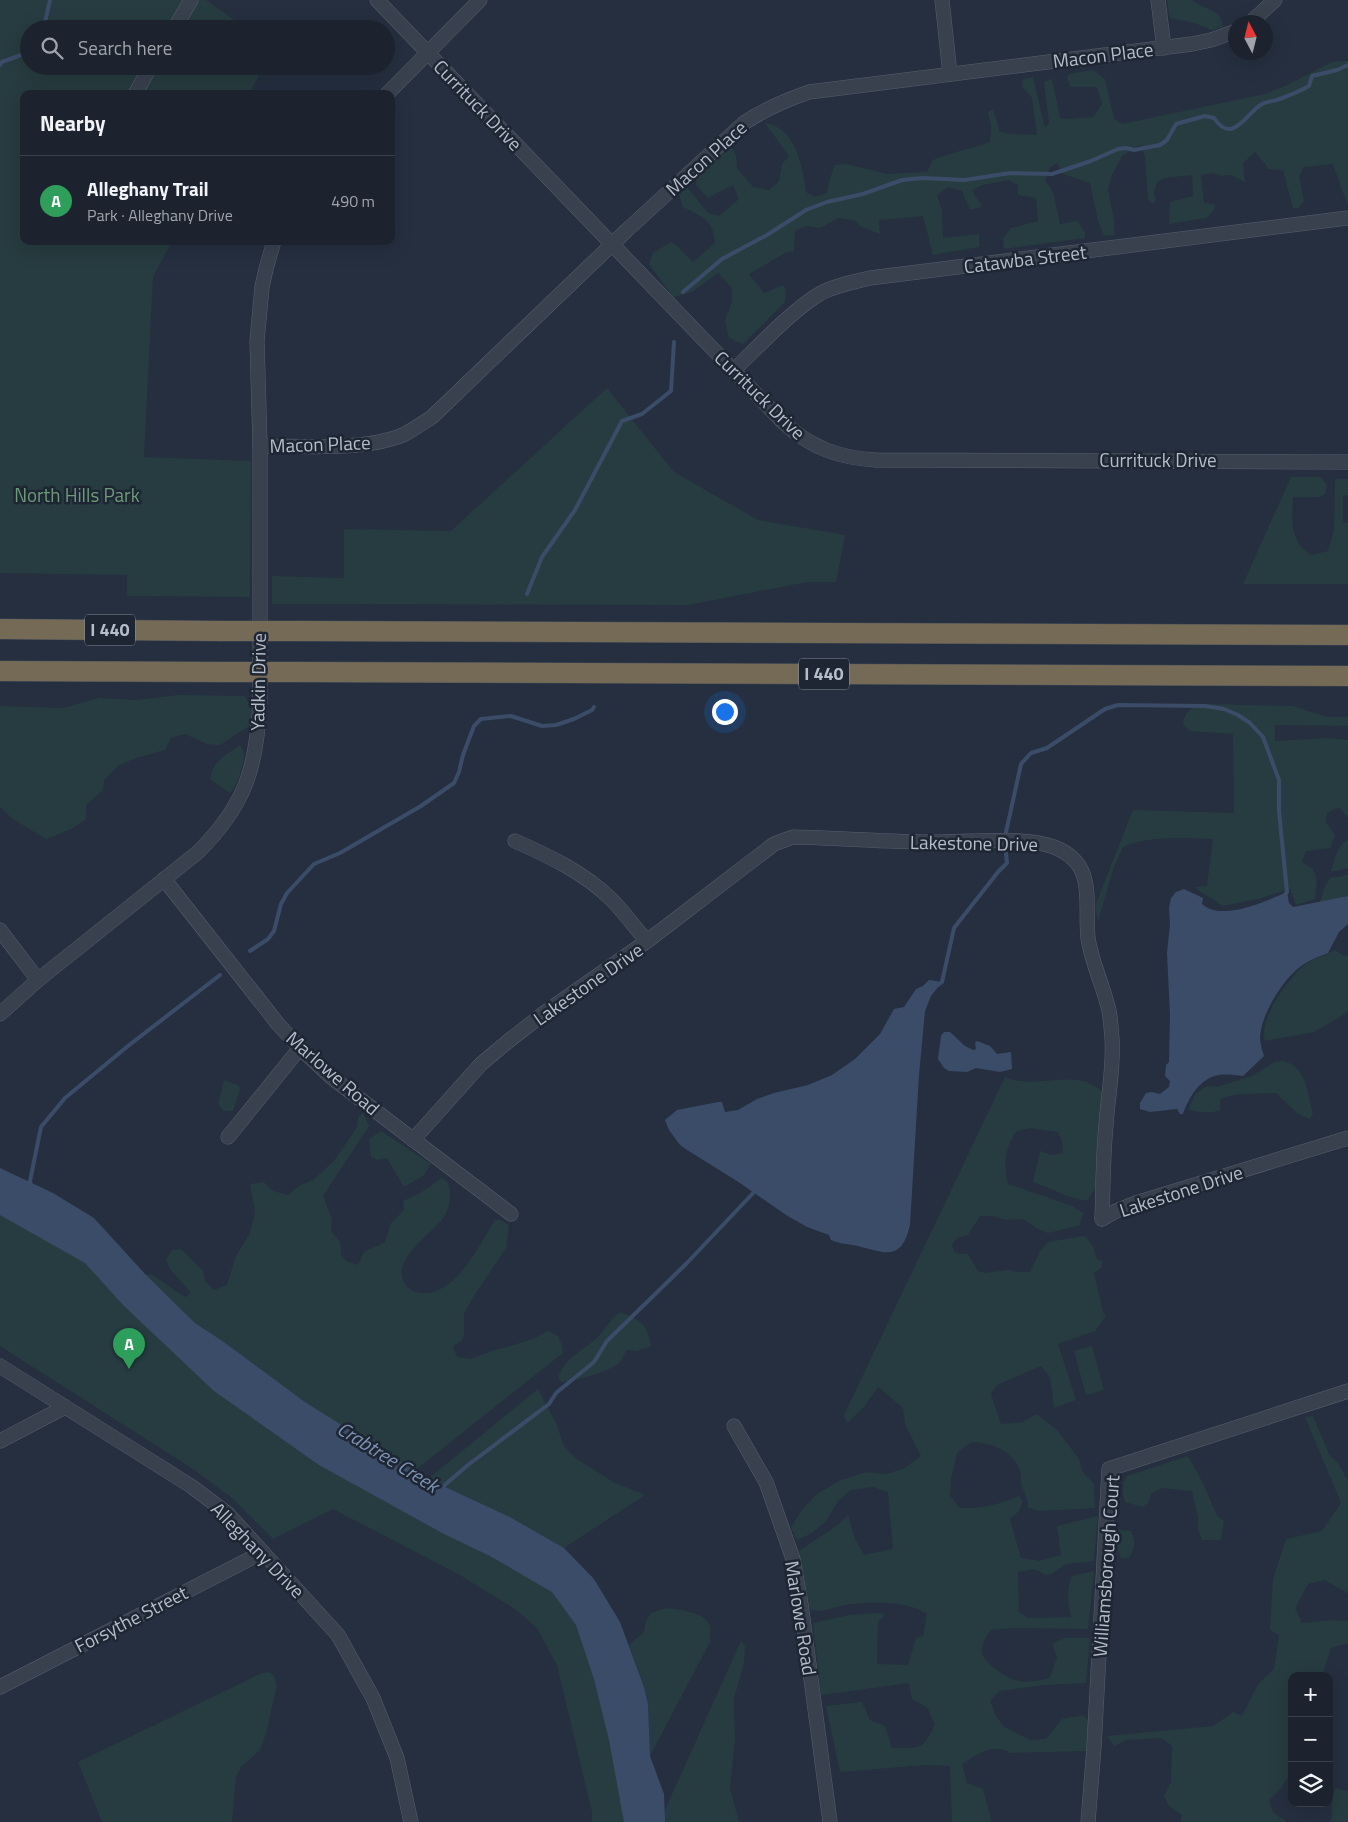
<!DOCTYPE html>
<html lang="en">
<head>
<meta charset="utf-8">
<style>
	:root { --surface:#1c232f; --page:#252b37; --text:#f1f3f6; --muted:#a0a4aa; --line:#3a404b; --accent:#bca0f2 }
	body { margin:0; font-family:"Titillium Web",sans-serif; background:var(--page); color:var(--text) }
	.controls { position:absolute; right:15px; bottom:15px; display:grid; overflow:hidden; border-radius:10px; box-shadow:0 5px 20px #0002 }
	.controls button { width:45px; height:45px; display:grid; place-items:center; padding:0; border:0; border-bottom:1px solid var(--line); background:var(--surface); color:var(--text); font:25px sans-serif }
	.compass { position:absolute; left:1228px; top:15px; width:45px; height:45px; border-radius:50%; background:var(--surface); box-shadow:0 5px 20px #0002; rotate:353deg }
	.you { position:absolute; left:724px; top:711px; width:18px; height:18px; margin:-12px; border:4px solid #fff; border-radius:50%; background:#1a73e8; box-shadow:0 0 0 8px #1a73e833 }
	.badge { display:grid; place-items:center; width:32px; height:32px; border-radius:50%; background:var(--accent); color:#fff; font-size:16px; font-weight:700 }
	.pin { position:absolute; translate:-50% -41px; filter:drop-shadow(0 1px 2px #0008) }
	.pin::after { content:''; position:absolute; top:26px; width:18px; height:15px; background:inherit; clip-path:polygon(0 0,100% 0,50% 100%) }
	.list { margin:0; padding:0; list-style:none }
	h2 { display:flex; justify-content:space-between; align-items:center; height:65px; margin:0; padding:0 20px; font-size:21px }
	h2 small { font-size:16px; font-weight:400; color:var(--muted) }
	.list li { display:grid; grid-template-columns:32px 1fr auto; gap:15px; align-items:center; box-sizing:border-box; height:90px; padding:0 20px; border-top:1px solid var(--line) }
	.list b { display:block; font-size:19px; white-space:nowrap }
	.list p { margin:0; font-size:16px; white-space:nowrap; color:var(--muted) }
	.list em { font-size:16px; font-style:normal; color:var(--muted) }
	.icon { flex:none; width:28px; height:28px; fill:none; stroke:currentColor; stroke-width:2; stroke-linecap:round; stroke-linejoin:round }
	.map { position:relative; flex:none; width:1348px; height:1822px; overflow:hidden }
	.search { position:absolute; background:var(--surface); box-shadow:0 5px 20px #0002; left:20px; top:20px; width:375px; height:55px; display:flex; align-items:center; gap:12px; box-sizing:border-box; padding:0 18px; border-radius:28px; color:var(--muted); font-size:19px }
	.panel { position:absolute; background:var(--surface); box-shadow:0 5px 20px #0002; left:20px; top:90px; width:375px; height:155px; border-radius:10px }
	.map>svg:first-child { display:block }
	.green { fill:#273c40 }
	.water { fill:#3b4c68 }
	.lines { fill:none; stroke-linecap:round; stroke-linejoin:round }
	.stream { stroke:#3b4c68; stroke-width:4 }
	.minor-casing { stroke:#575f6d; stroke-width:15 }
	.highway-casing { stroke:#444c5a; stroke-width:21 }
	.minor { stroke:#39414f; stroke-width:14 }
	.highway { stroke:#756a56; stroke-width:20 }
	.highway-bridge-casing { stroke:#444c5a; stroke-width:21; stroke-linecap:butt }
	.highway-bridge { stroke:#756a56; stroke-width:20 }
	.labels { text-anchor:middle; stroke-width:5; stroke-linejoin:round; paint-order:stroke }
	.shield { fill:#1e2634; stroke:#88909d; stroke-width:1 }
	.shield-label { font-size:18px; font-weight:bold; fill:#b6bdca }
	.street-label { font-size:19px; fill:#b6bdca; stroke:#1e2634 }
	.park-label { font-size:19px; fill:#6d9a79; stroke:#1e2634 }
	.water-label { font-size:20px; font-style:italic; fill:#7d91b1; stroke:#1e2634 }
</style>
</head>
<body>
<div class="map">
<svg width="1348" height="1822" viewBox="0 0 1348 1822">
	<rect width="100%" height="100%" fill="#252f3f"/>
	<g class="green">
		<polygon points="0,0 206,0 247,29 29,29 29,66 264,66 249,94 24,94 24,241 172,241 153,277 144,457 251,461 250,597 127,596 127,575 0,573"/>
		<path d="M1167,0H1192C1204,11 1221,7 1223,27L1212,30L1194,23L1170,18Z"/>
		<path d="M1348,61V203L1343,193L1333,164L1304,167L1299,176L1304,201L1299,208H1293L1283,170L1269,169L1255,152L1243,163L1245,182L1231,175L1221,176L1212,173L1201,175L1204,203L1215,204L1214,210L1206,218L1169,224L1170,202L1193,196L1192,175L1165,178L1157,182L1154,192L1156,201L1152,204L1148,199L1145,156L1140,145L1122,156L1112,175L1108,189L1114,220V235L1104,236L1098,221L1090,183L1063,174L1057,163L1050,168L1045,180L1053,192L1060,224L1077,221L1085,232V238L1004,249L1003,238L1011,228L1038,221L1036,198L1018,195V185L1009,180L982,185L972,190L982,207L970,210L962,191L948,187L937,195L942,211L943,238L979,234V247L933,255L923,216L879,220L880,234L860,226L856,221L839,218L820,228L807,226L795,231L794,251L785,253L749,274L764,293L783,285L786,291L785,302L743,344L729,338L725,320L732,302V288L718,273L692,292L673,297L649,264L653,253L671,242L676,245L693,262L715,243C714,220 701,216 683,207L679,194L687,187L708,213L719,216L739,199L733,185L708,198L696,185L697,175L731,147L736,155L737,168L753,187L769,190L779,181L782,164L789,156L764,122C769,124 775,125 779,128C799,142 803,171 806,192L815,197L827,193L830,178L835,165L847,164L887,174L927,172L933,160C951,152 971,149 990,142L991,126L988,112L993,109L1000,132L1010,134L1037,135L1032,98L1022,86L1023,79L1033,77L1045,128L1049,123L1044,82L1052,79L1060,118L1066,119L1093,117L1102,104L1097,87H1070L1067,77L1069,74L1093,70L1105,79L1114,119L1122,124L1265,94L1285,86L1332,62Z"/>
		<polygon points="607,388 674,472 758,520 845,535 836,582 807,582 688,605 272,604 272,576 344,578 344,529 451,531"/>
		<path d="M1291,477H1321L1327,485L1325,494L1319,497H1293C1292,521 1289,540 1311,555L1328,551L1334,531L1335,479H1348V495L1343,496V522L1348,523V584H1243Z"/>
		<polygon points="178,695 244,696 251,705 252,724 220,745 207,744 185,734 171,738 165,750 136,758 118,766 104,780 103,790 86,805 86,819 71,829 46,839 13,819 0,807 0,706 63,708 99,698 136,700"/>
		<path d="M1204,704L1293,706L1327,717H1348V726L1275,725V741L1329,738L1348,740V818L1339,807L1327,813L1326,822L1335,835L1330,848L1306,851L1302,862L1313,869L1317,880L1315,899L1296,905L1290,889L1258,899L1222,906C1213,898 1203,895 1195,887L1207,886L1213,839C1183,838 1150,835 1123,847L1114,867L1098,921L1095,906L1133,810L1234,813L1233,734L1190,731L1183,724C1185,710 1191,709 1204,704Z"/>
		<path d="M240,745C241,748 243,750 244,753C245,763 237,786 230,793L210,779C214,759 225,756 240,745Z"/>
		<path d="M1348,840V868L1331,872C1334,862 1337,845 1348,840Z"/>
		<polygon points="1348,875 1348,904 1319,904 1326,884 1330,878"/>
		<path d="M1335,950L1346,957L1348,955V1012L1314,1032L1265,1041C1258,1019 1289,977 1306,964C1315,958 1326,955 1335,950Z"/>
		<path d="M1283,1061C1307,1066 1307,1093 1313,1113L1310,1119L1298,1114L1276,1093C1258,1094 1236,1092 1220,1099V1110C1209,1114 1199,1112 1188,1110L1195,1094L1207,1086L1217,1087L1252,1076L1275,1062Z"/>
		<path d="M1005,1077C1010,1079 1015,1081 1021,1081C1050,1085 1081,1069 1105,1094L1098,1183L1088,1200C1074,1201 1048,1187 1033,1182L1040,1151L1052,1155L1063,1153L1062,1141L1058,1132L1030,1128L1017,1131C1005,1147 1003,1165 1008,1184L1070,1205L1084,1213L1080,1222L1081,1225L1048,1233L1038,1229L1023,1219L1007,1220L992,1216H980L968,1235L957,1238L952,1245L954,1252L960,1254H968L978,1271L985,1273L1008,1270L1017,1272H1030L1040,1251L1048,1242L1085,1236L1093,1246L1097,1259L1102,1261V1267L1094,1273L1103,1312L1106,1316L1095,1331L1058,1344L1076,1400L1054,1408L1050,1377L1041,1366L997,1385L991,1394L1001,1424L1023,1422L1037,1414L1057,1430L1079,1459L1082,1471L1094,1484L1095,1508L1041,1511L1028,1508C1028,1496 1025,1496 1022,1486C1020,1480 1022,1472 1018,1466C1008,1448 990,1443 971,1442L957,1453L951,1479L950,1496L960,1508C981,1509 1000,1504 1019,1496L1023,1501L1019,1511L1010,1519L1021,1558L1039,1561L1061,1555L1057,1526L1098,1516L1094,1561L1066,1564L1053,1573L1046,1575L1034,1569L1018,1572L1019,1612L1028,1618L1071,1617C1068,1602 1066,1590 1072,1576L1094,1571L1088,1629L1011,1628L991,1630C977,1649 979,1657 998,1671C1004,1675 1012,1680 1019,1681C1029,1683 1040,1680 1050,1678L1057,1657L1052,1644L1065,1638H1090L1086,1683L1044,1685L1000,1691L990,1701L996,1716L1004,1727L1030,1740L1046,1739L1062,1719L1083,1715L1089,1720L1088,1751L1010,1753C992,1742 977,1755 962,1764L967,1783L983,1789L992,1822H952L950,1766L925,1765L840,1772L826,1706L862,1702L870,1720L885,1726L892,1748C920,1748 922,1751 935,1725L927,1707L912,1699L909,1683L821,1695L813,1623L849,1615L880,1613L885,1615L878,1622L877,1664L908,1665L916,1638L923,1636L927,1614C905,1600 870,1601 844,1605C833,1607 821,1614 810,1609L799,1551L839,1524L848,1515L855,1539L864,1555L893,1549L888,1492L873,1487L851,1490L838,1501L826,1521L812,1533L797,1540L791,1527L803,1509L817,1494L841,1480L867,1472L886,1474L903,1469L921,1456L905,1424L903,1408L878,1387L864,1407L847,1423L844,1415Z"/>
		<polygon points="224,1080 239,1086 240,1090 233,1111 224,1111 218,1104"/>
		<path d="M363,1113L369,1126L323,1196L332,1219L331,1231L340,1242L341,1255L346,1261L358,1265L364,1252L385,1242L391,1223L404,1210L403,1201L420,1193L442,1178C448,1181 450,1186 450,1193C450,1201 449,1208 445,1215C435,1232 394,1256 403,1280C405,1286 410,1290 416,1292C453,1302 479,1245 495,1220H501L509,1225L506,1248L474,1296L464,1314V1335L461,1341L453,1347L457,1357L471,1359L491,1351L511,1346L535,1338L548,1331L558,1336L562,1345L563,1353L414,1471L305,1402L224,1342L195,1323L146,1275L151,1274L185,1297L191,1293L170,1269L166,1260L172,1250L181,1249L203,1271L205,1281L214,1290L227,1285L235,1258L250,1233L255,1212L250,1184L264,1182L273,1191L288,1195L299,1186L313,1180L334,1161L357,1127L358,1118Z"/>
		<polygon points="381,1131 431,1164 424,1175 404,1187 387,1158 378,1160 371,1157 369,1139"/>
		<polygon points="0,1194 139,1294 562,1576 645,1822 592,1822 592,1812 557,1665 537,1628 515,1609 460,1575 333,1509 273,1539 232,1498 193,1469 0,1346"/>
		<path d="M621,1312C640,1320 648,1324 651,1346L637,1351L627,1350C624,1354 622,1361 618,1364C610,1371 572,1382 561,1382L558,1377C567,1356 581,1352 597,1338C606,1329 610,1318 621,1312Z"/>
		<polygon points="1092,1346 1104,1390 1086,1395 1074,1351"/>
		<polygon points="538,1389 556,1423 564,1446 574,1457 613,1482 645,1495 564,1548 510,1517 428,1479"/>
		<polygon points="1313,1416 1329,1454 1338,1463 1348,1481 1348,1593 1324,1580 1308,1584 1295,1608 1302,1623 1334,1620 1348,1621 1348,1643 1331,1648 1322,1676 1292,1676 1292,1776 1288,1777 1281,1788 1269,1800 1273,1812 1287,1822 1181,1822 1182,1815 1169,1806 1164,1796 1171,1782 1172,1746 1162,1738 1127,1740 1114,1746 1107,1736 1213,1726 1233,1712 1242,1716 1258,1684 1274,1669 1279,1635 1270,1630 1273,1579 1286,1539 1322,1531 1341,1503 1305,1417"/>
		<path d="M1188,1456L1203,1483L1217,1516L1224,1521L1221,1540H1202L1198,1529V1517L1192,1491L1161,1488L1151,1494L1148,1503L1142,1507L1125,1502C1122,1492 1121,1485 1127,1476Z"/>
		<path d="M1119,1530L1131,1531C1136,1542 1135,1547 1129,1558H1121C1116,1548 1116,1540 1119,1530Z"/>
		<path d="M666,1608C679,1610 704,1611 710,1626C711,1630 710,1637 710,1642L650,1756L648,1704L644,1687L629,1645L644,1632L646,1621L651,1613Z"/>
		<polygon points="741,1641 745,1646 744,1663 734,1699 735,1741 730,1788 739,1822 665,1822 664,1812"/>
		<polygon points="268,1672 273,1674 277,1685 266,1734 260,1750 241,1767 236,1777 232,1822 102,1822 78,1762 262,1673"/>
		<path d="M1336,1788L1348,1791V1822H1330C1336,1812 1327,1801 1336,1788Z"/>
	</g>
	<g class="water">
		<path d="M1184,889L1203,898L1202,904C1222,922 1266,901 1287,892L1289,903L1293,907L1348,896V924L1339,932L1328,953C1318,957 1309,960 1300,967C1283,979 1261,1015 1260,1037C1260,1043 1262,1050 1264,1056L1243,1076C1235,1075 1227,1074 1219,1075C1200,1078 1189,1097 1183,1114H1180L1177,1109L1150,1112L1140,1109V1103L1146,1093L1152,1092L1160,1094L1169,1087L1170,1081L1165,1076L1166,1065L1169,1062L1170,1015L1167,953L1170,924L1169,908L1171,898L1176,892Z"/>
		<path d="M929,980L942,982L931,996L925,1011L919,1075L910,1225C901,1262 886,1253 858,1246C849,1244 839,1244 831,1240L829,1235L807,1227L786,1215L737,1181L687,1150L680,1145L669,1130L665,1120L677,1110L718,1102H722L725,1112L738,1110L757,1099L774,1093L808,1085L832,1075L855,1059L880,1034L894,1009L904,1007L916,989L923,986Z"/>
		<polygon points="944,1032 950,1032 965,1046 973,1050 976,1049 975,1043 977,1041 990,1046 997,1054 1011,1052 1012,1069 1000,1072 976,1068 967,1072 949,1071 944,1068 938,1059 941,1036"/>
		<polygon points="0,1168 53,1193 94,1218 146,1275 195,1323 224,1342 305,1402 428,1479 510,1517 564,1548 594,1579 620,1622 644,1687 648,1704 650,1756 664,1794 665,1822 624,1822 609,1740 594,1679 576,1625 552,1592 490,1556 444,1534 319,1465 214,1391 124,1306 85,1263 0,1215"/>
	</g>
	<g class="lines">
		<g class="stream">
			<polyline points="45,29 45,22 50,0"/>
			<polyline points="0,65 2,62 29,52"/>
			<path d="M683,292L722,259L767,235L806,210L827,202L863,194L902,180L922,178L965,180L1010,173L1052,174L1091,161L1118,149L1126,148L1134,150L1160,145L1167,140L1176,124L1205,116L1214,118C1233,146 1246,113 1262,104C1266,102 1272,101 1277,100C1288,96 1299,92 1309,86L1312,76L1337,70L1348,65"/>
			<polyline points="527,594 542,557 575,510 622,421 642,414 671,391 674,342"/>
			<polyline points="1005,837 1021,764 1031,753 1047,748 1105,709 1118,705 1205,706 1224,709 1238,715 1250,723 1263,737 1279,780 1279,811 1287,892 1285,895"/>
			<polyline points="250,951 268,939 274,931 281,904 287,893 314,864 340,853 421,806 454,783 459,772 463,755 474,726 481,719 511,716 542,726 556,725 574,719 592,710 594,707"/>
			<polyline points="938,985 942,982 954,928 998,872 1007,863 1005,844"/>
			<polyline points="31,1186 30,1181 41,1127 65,1098 128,1046 220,975"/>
			<polyline points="440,1489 468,1465 549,1404 556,1393 594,1362 607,1341 686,1264 756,1190"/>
		</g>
		<defs>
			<g id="minor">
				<path d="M377,0L784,423C811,448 840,458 876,460L1348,462"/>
				<polyline points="942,0 950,74"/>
				<polyline points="1158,0 1164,48"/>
				<polyline points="1251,22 1275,0"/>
				<polyline points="174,29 191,0"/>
				<polyline points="135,94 151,66"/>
				<polyline points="387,94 480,0"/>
				<path d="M733,371C758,347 792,310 821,293C836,285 853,282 870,278L1348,218"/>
				<path d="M260,446C302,446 363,451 403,435C413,430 423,423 432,417L627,230L744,123C765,109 786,100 809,92L1192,44L1211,40L1236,31"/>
				<path d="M515,841C549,856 585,873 612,900C624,912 635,928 647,941"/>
				<polyline points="164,879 278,1024 300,1048 331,1077 511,1214"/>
				<polyline points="0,930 38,980"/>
				<path d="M0,1014L38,980L197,853C246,805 257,767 260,700V446L257,341L262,287L266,269L274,241"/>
				<polyline points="228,1137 300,1048"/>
				<path d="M413,1140L481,1064L506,1043L543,1014L650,939L774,844L793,837C841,838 889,842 937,842C969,842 1026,836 1054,847C1098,864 1084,903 1088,938C1092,964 1104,987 1109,1011C1111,1020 1111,1029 1112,1038C1114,1067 1108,1096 1106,1125C1103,1156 1103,1188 1102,1219"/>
				<polyline points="1102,1219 1116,1211 1136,1203 1348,1138"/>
				<polyline points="0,1366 191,1486 228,1514 338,1635 373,1698 397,1758 411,1822"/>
				<polyline points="734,1426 766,1482 793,1559 801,1604 830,1822"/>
				<polyline points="0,1441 65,1407"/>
				<polyline points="0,1687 263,1552"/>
				<polyline points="1088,1822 1094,1747 1109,1469 1348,1391"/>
			</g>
			<g id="highway">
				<polyline points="0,629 220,631"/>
				<polyline points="300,631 1348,635"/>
				<polyline points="0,671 220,672"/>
				<polyline points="299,672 1348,676"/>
			</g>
		</defs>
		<use href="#minor" class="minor-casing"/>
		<use href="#highway" class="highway-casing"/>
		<use href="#minor" class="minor"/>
		<use href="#highway" class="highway"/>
		<defs>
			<g id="highway-bridge">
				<polyline points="220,631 300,631"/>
				<polyline points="220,672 299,672"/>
			</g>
		</defs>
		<use href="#highway-bridge" class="highway-bridge-casing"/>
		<use href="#highway-bridge" class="highway-bridge"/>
	</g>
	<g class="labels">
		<g class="shield">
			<rect x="85" y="614.5" width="50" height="31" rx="4"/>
			<rect x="799" y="658.5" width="50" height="31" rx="4"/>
		</g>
		<g class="shield-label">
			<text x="110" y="636">I 440</text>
			<text x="824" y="680">I 440</text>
		</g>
		<g class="street-label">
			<text transform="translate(1103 55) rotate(-7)" y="7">Macon Place</text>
			<text transform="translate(478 105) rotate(46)" y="7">Currituck Drive</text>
			<text transform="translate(706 158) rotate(-42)" y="7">Macon Place</text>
			<text transform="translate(1025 259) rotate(-7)" y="7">Catawba Street</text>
			<text transform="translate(760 395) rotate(44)" y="7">Currituck Drive</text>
			<text transform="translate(320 444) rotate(-2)" y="7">Macon Place</text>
			<text x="1158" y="467">Currituck Drive</text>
			<text transform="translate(258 682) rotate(-89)" y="7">Yadkin Drive</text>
			<text transform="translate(974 843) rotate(1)" y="7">Lakestone Drive</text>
			<text transform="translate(588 984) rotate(-35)" y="7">Lakestone Drive</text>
			<text transform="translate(333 1073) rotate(41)" y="7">Marlowe Road</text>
			<text transform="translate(1181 1191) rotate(-18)" y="7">Lakestone Drive</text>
			<text transform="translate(258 1550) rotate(46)" y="7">Alleghany Drive</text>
			<text transform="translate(1106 1566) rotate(-86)" y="7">Williamsborough Court</text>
			<text transform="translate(801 1618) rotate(81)" y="7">Marlowe Road</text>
			<text transform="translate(131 1619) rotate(-27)" y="7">Forsythe Street</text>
		</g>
		<g class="park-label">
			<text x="77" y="502">North Hills Park</text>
		</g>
		<g class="water-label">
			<text transform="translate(388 1457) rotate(32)" y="7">Crabtree Creek</text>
		</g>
	</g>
</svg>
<div class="controls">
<button>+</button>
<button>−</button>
<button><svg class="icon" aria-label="layers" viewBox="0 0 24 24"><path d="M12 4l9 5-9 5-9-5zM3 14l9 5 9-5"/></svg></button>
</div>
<svg class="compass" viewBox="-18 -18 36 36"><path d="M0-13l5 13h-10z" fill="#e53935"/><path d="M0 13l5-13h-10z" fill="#a0a4aa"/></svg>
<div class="you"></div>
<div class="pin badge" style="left:129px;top:1369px;background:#2e9e5b">A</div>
<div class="search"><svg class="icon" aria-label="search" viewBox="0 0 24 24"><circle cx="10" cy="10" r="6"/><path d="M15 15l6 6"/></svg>Search here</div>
<section class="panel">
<h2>Nearby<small></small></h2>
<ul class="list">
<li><span class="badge" style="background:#2e9e5b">A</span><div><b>Alleghany Trail</b><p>Park · Alleghany Drive</p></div><em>490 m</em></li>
</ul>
</section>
</div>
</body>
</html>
